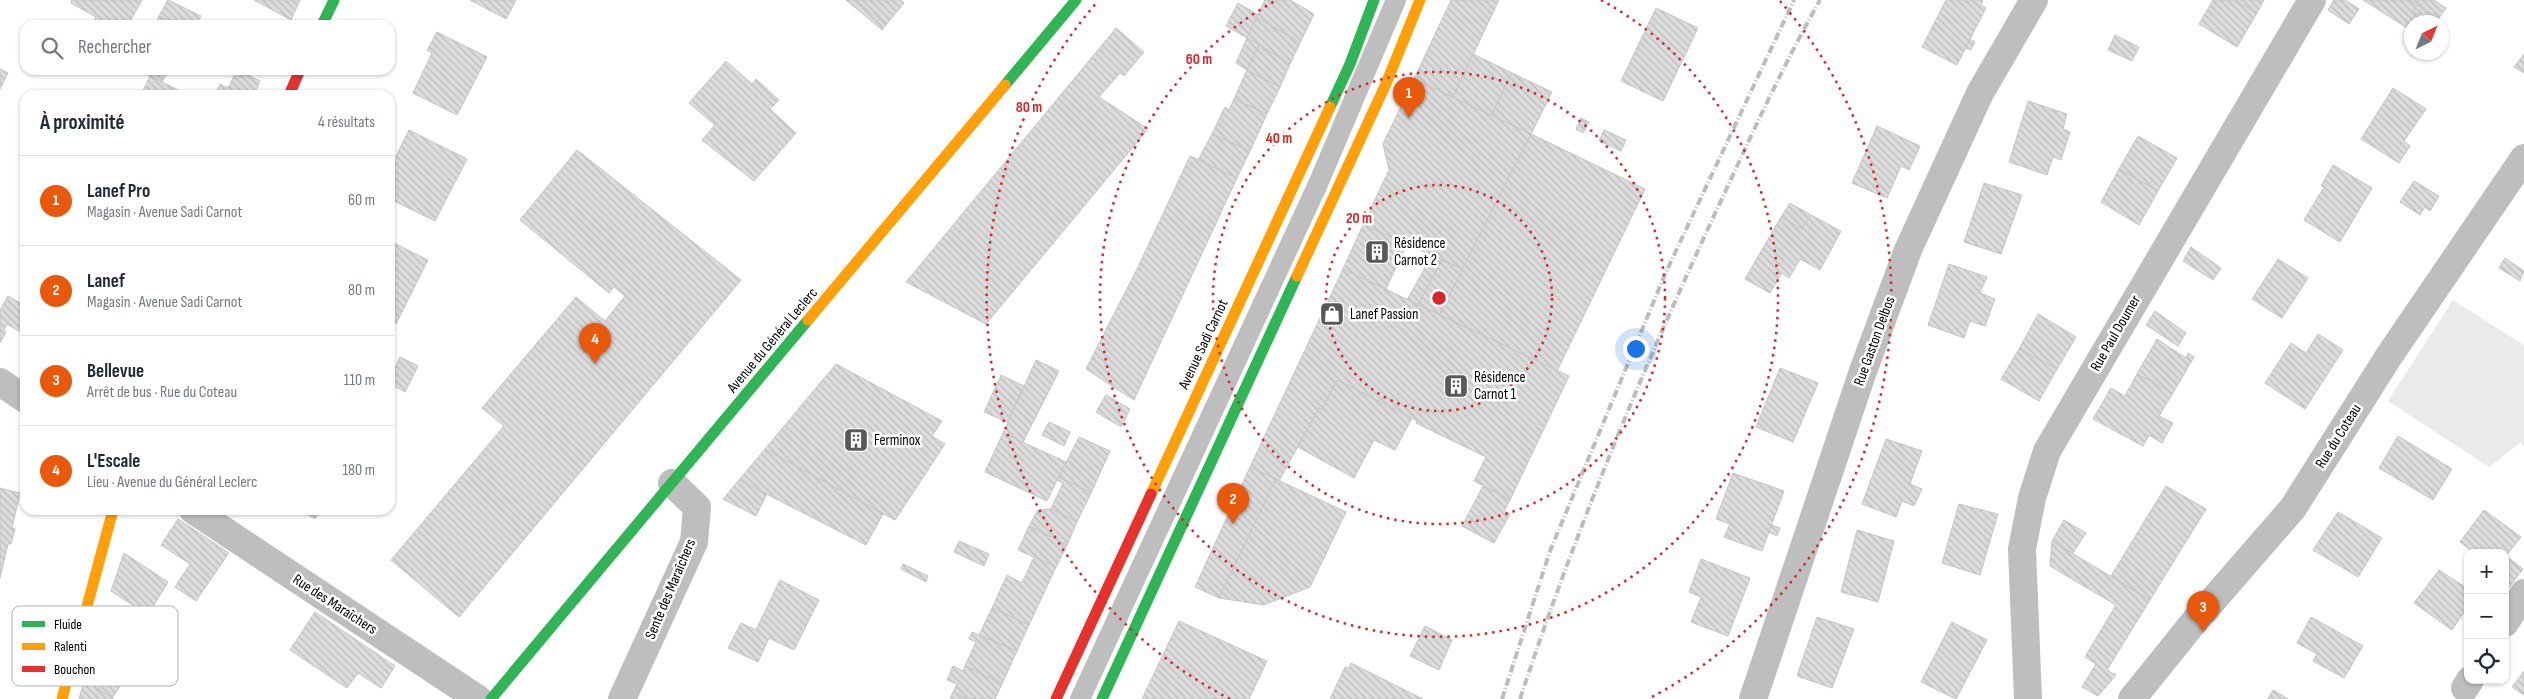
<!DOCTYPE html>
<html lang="fr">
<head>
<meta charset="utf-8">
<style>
	:root { --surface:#fff; --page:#f6f6f7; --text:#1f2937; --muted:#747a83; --line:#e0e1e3; --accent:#ea580c }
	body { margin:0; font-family:"Sofia Sans Condensed",sans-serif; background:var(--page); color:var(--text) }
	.controls { position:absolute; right:15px; bottom:15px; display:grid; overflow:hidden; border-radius:10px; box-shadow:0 1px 4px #0004 }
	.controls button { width:45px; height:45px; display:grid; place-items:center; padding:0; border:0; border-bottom:1px solid var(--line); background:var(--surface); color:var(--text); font:25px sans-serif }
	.compass { position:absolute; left:2404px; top:15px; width:45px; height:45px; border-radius:50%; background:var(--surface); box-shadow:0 1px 4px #0004; rotate:43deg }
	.you { position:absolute; left:1635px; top:348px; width:18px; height:18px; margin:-12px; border:4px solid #fff; border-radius:50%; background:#1a73e8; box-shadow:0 0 0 8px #1a73e833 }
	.badge { display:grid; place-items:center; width:32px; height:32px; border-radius:50%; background:var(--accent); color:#fff; font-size:16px; font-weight:700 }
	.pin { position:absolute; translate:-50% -41px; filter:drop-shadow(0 1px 2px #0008) }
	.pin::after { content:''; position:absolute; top:26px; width:18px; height:15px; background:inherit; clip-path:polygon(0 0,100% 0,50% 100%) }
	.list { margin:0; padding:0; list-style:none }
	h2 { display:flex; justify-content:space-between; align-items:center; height:65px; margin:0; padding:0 20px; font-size:21px }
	h2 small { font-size:16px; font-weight:400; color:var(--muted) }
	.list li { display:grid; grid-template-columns:32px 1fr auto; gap:15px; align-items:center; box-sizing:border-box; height:90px; padding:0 20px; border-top:1px solid var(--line) }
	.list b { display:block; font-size:19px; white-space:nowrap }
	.list p { margin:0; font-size:16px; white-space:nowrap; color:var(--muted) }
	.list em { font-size:16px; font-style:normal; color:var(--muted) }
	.icon { flex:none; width:28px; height:28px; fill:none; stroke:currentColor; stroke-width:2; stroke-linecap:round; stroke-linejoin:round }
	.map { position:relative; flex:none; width:2524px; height:699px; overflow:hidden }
	.search { position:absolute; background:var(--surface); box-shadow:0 1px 4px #0004; left:20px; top:20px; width:375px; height:55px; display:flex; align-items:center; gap:12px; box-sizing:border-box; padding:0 18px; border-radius:15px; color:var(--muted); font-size:19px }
	.panel { position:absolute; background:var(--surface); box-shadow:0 1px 4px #0004; left:20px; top:90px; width:375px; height:425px; border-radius:15px }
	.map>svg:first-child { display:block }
	.green { fill:#eaeaea }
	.building { fill:url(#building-back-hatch); stroke:#c5c5c5 }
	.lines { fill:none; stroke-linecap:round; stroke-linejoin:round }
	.lane { stroke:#bebebe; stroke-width:20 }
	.street { stroke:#bebebe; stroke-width:28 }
	.fast { stroke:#30b455; stroke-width:11 }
	.slow { stroke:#ff9f0a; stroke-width:11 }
	.jam { stroke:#e5322d; stroke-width:11 }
	.rail { stroke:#bdbdbd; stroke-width:4; stroke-dasharray:8 2.5 1 2.5; stroke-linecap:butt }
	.ring { fill:none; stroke:#d62828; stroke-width:2.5; stroke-dasharray:2.5 5 }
	.labels { text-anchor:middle; stroke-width:5; stroke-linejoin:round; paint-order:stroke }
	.poi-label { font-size:15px; fill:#000; stroke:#fff; text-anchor:start }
	.street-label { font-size:15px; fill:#000; stroke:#fff }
	.key { fill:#fff; stroke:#b2b2b2; stroke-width:1 }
	.key-label { font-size:14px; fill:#000 }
	.centre { fill:#d62828; stroke:#fff; stroke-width:2.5 }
	.ring-label { font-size:15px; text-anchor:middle; font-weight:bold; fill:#d62828; stroke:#fff; stroke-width:5; stroke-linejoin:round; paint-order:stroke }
</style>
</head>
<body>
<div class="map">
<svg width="2524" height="699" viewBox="0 0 2524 699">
	<defs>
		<pattern id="building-back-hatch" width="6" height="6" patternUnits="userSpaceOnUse" patternTransform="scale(1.25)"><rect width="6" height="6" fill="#dcdcdc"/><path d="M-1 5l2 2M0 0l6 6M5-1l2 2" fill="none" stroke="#bbb"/></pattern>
	</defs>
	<rect width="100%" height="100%" fill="#fff"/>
	<polygon class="green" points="2453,300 2524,345 2524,446 2520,443 2489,467 2388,401"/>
	<g class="building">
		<polygon points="72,0 142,0 128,25 92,25 96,17 71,3"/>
		<polygon points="168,0 201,16 196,25 176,25 159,16"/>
		<polygon points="254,0 300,0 291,20"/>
		<polygon points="470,0 516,0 506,19"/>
		<polygon points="846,0 856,0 886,25 882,30"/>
		<polygon points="856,0 900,0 904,3 886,25"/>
		<polygon points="1265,0 1290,0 1314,14 1300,43 1257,17"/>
		<polygon points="1451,0 1499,0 1453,97 1414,79"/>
		<polygon points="1946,0 1983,0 1981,5 1986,8 1957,65 1922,47"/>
		<polygon points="2213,0 2234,0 2257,13 2237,47 2199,24"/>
		<polygon points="2234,0 2264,0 2257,13"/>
		<polygon points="2334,0 2345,0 2359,9 2349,24 2328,10"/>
		<polygon points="2363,0 2409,0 2417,5 2413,11 2418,15 2422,8 2427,11 2423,18 2430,22 2412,22 2412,31"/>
		<polygon points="2409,0 2434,0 2446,8 2439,18"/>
		<polygon points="1238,3 1258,15 1247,38 1226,26"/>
		<polygon points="2417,5 2422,8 2418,15 2413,11"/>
		<polygon points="1656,8 1698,28 1663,101 1621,81"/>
		<polygon points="2427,11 2439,18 2437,22 2430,22 2423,18"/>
		<polygon points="159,16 176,25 155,25"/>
		<polygon points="1257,17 1300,43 1290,64 1247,38"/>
		<polygon points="1116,28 1144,52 1124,76 1120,73 1099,97 1148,129 986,324 906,282"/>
		<polygon points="437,32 487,57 457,115 413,93 432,53 427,50"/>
		<polygon points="2115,35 2139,47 2132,61 2108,50"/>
		<polygon points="1247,38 1259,45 1247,70 1236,63"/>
		<polygon points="1970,39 1975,42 1971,50 1966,48"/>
		<polygon points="1259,45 1290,64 1280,87 1247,70"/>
		<polygon points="1473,54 1512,73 1491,116 1453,97"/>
		<polygon points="2524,54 2524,73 2514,67"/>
		<polygon points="726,61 752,84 756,79 779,100 770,109 796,133 754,181 702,140 715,125 689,103"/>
		<polygon points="0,69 8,73 0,89"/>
		<polygon points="139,70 169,70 162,82"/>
		<polygon points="237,70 260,81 254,95 215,95 220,84 228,88"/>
		<polygon points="1247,70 1280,87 1267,114 1234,99"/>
		<polygon points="1512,73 1552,92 1531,134 1491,116"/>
		<polygon points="150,76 188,95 141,95"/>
		<polygon points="1414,79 1531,134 1463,269 1363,225 1389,170 1383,144"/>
		<polygon points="2393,88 2426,109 2404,141 2410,146 2399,163 2361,139"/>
		<polygon points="1234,99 1267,114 1250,151 1212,134 1225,107 1229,110"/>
		<polygon points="2028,101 2067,114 2063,129 2070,132 2061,160 2053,157 2047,175 2009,162"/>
		<polygon points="1581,118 1589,122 1583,133 1576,129"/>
		<polygon points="1877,126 1920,146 1909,170 1901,166 1887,198 1852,183"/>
		<polygon points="409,130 467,159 435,221 390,199 390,169"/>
		<polygon points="1604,130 1626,140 1621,151 1599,141"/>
		<polygon points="1212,134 1250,151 1237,178 1198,160"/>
		<polygon points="1531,134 1645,189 1557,371 1439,315"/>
		<polygon points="2138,136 2177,158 2158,191 2119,169"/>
		<polygon points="577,150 741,280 459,617 391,560 504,426 482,408 576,297 605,321 625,296 614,287 609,293 520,220"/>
		<polygon points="1190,156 1237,178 1134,400 1086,369 1139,265"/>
		<polygon points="2333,165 2372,188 2340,242 2304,220 2324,187 2321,186"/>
		<polygon points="2119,169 2158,191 2139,225 2101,202"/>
		<polygon points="2414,181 2439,196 2430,211 2425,207 2420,215 2400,202"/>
		<polygon points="1984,183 2022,195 2001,254 1964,242"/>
		<polygon points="1790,203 1811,215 1802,229 1781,217"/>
		<polygon points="1811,215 1841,231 1820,270 1800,259 1789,278 1782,273 1770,293 1745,279 1781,217 1802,229"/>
		<polygon points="1363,225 1407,244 1386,289 1343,269"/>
		<polygon points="390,241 428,260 396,324 390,320"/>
		<polygon points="2191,247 2221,268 2213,280 2183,261"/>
		<polygon points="1432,255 1442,260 1418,305 1407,300"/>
		<polygon points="2505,258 2524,271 2520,281 2499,268"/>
		<polygon points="2278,259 2308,278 2282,318 2252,299"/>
		<polygon points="1442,260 1463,269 1439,315 1418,305"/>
		<polygon points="1949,264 1987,277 1980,293 1995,299 1985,326 1970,321 1964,338 1928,325"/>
		<polygon points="1343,269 1569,376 1510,500 1474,481 1486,457 1416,423 1417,421 1412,418 1337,380 1322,410 1319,408 1279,481 1250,467"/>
		<polygon points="8,296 25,306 25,335 7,324 4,330 6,332 0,343 0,310"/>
		<polygon points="2155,311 2186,333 2178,346 2146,325"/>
		<polygon points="2038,314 2076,337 2057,369 2019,349"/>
		<polygon points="2318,334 2343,350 2305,409 2265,383 2291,343 2306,353"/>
		<polygon points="2157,339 2186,358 2188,353 2194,357 2173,393 2137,374"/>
		<polygon points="2019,349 2057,369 2039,401 2001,379"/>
		<polygon points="400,357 418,366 405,392 390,384 390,378"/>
		<polygon points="1036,360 1059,371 1023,442 1003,433"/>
		<polygon points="836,364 942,421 932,436 945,444 895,520 765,449"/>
		<polygon points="1780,368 1818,383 1793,442 1756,427"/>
		<polygon points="2137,374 2173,393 2159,416 2173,423 2162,443 2149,435 2143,446 2093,419 2111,388 2125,396"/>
		<polygon points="1001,375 1024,386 1007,422 984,412"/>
		<polygon points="1337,380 1412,418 1395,450 1374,440 1354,478 1298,447 1319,408 1322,410"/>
		<polygon points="1106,395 1130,409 1121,427 1096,412"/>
		<polygon points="1049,422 1070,432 1064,446 1042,435"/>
		<polygon points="1003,433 1066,462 1047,501 985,472"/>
		<polygon points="2398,436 2452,469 2433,500 2379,468"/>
		<polygon points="1079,437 1110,451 1091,493 1059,477"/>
		<polygon points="1886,439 1922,451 1910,484 1922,489 1914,506 1902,501 1896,517 1862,504"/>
		<polygon points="765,449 883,514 866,545 739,480"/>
		<polygon points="1250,467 1276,479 1219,598 1195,587"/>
		<polygon points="1733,473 1784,491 1762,551 1724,537 1730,524 1716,519"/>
		<polygon points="1059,477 1091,493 1077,522 1051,509 1063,483 1057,480"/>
		<polygon points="1276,479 1346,512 1310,587 1264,605 1219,598"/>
		<polygon points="739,480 767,494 756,516 723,499"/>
		<polygon points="1483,486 1510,500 1504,511 1510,514 1494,543 1462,526"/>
		<polygon points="2166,486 2206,509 2150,600 2111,576"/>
		<polygon points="0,488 20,493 12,528 15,529 11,544 8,544 0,578"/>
		<polygon points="1959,504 1998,514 1980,575 1942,563"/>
		<polygon points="1051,509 1077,522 1067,545 1029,526 1038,510"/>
		<polygon points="299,510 321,510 315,519"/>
		<polygon points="2484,510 2521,537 2506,556 2523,569 2505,593 2505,553 2474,553 2460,542"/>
		<polygon points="2338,512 2382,538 2358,577 2313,550"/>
		<polygon points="178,519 229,553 196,601 175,587 190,564 161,545"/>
		<polygon points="2064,520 2086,533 2073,553 2052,541"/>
		<polygon points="1771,525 1780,528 1777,536 1768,532"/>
		<polygon points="1029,526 1067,545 1056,567 1018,550"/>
		<polygon points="1857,530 1894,541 1878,602 1841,592"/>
		<polygon points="959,541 989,554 984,566 954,552"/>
		<polygon points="2052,541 2150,600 2107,670 2116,675 2098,696 2082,687 2096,664 2085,657 2116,605 2050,566"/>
		<polygon points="124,553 168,582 148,615 111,591"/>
		<polygon points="1034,557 1056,567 1029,625 992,608 1007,575 1022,583"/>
		<polygon points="1701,559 1750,578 1728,636 1691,622 1701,597 1689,592"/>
		<polygon points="903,564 928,576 926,582 901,569"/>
		<polygon points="2439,570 2468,589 2468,613 2465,611 2452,630 2414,603"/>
		<polygon points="780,580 819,600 794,650 769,638 758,662 728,648 741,623 756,630"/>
		<polygon points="992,608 1029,625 1017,651 979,635"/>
		<polygon points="315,612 395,666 381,688 358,673 347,688 290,650"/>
		<polygon points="1817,617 1854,629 1832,688 1797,676"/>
		<polygon points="2311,617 2363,646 2344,678 2313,661 2317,654 2297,643"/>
		<polygon points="1179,621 1267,661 1249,699 1142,699"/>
		<polygon points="1952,622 1987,640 1956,699 1921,682"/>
		<polygon points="1425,626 1452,640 1439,670 1410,656"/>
		<polygon points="972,632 1017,651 1002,684 965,666 976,642 969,639"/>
		<polygon points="91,656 125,679 112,698 83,680"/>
		<polygon points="1351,663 1423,699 1330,699 1345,667 1349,668"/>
		<polygon points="953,666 963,671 965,666 1002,684 995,699 968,699 953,692 957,684 947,680"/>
		<polygon points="2524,671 2524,695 2512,687"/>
		<polygon points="84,680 112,698 114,699 79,699"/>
		<polygon points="2273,690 2288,699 2268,699"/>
		<polygon points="953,692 968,699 950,699"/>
	</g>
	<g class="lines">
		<polyline class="lane" points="1080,699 1318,184 1396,0"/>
		<g class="street">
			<polyline points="0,382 25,399"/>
			<polyline points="193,510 478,699"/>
			<polyline points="2505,623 2524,593"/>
			<polyline points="2465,688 2470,680"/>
			<polyline points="622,699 694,542 697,507 672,483"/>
			<polyline points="1753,699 1863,371 1908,250 1980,93 2034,0"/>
			<polyline points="2028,699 2022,549 2032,498 2047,451 2312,0"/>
			<polyline points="2132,699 2194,622 2293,508 2389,356 2524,158"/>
		</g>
		<g class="fast">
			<polyline points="322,25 334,0"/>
			<polyline points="1005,85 1076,0"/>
			<polyline points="1330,107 1350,64 1374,0"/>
			<polyline points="491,699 808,320"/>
			<polyline points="1102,699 1297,276"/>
		</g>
		<g class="slow">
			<polyline points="1297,276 1385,86 1420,0"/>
			<polyline points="808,320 1005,85"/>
			<polyline points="1151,494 1330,107"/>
			<polyline points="62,699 113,510"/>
		</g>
		<g class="jam">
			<polyline points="289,95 300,70"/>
			<polyline points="1056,699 1151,494"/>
		</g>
		<g class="rail">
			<polyline points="1502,699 1550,551 1666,272 1794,0"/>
			<path d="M1520,699C1574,535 1640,376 1712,220C1747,145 1780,71 1820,0"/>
		</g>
	</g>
	<g class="ring">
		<circle cx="1439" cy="298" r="113"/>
		<circle cx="1439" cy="298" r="226"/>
		<path d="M1601 0A339 339 0 1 1 1277 0"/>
		<path d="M1230 699A452 452 0 0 1 1098 1M1780 1A452 452 0 0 1 1648 699"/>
	</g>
	<defs>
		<symbol id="building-square" viewBox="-11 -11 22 22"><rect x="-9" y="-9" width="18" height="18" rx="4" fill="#595959" stroke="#fff"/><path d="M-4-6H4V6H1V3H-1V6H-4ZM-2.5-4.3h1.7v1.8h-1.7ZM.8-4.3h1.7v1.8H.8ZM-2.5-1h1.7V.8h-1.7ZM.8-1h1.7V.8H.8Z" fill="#fff"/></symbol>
		<symbol id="shop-square" viewBox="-11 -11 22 22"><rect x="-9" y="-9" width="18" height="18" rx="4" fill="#595959" stroke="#fff"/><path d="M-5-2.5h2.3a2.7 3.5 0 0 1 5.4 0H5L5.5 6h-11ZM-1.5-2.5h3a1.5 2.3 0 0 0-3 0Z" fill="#fff"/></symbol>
	</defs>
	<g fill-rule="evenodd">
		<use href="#building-square" x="1363" y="238" width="28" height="28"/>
		<use href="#shop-square" x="1318" y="300" width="28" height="28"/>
		<use href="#building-square" x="1442" y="372" width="28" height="28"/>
		<use href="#building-square" x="842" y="426" width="28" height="28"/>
	</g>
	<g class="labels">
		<g class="poi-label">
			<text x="1394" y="248">Résidence<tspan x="1394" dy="17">Carnot 2</tspan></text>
			<text x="1350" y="319">Lanef Passion</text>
			<text x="1474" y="382">Résidence<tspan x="1474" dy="17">Carnot 1</tspan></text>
			<text x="874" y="445">Ferminox</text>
		</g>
		<g class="street-label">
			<text transform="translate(2115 333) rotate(-60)" y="5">Rue Paul Doumer</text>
			<text transform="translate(772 340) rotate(-50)" y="5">Avenue du Général Leclerc</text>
			<text transform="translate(1874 341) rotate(-70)" y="5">Rue Gaston Delbos</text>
			<text transform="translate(1203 344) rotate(-65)" y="5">Avenue Sadi Carnot</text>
			<text transform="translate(2338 436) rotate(-58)" y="5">Rue du Coteau</text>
			<text transform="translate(670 589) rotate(-67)" y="5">Sente des Maraîchers</text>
			<text transform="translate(335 604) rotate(33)" y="5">Rue des Maraîchers</text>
		</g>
	</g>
	<rect x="12" y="606" width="166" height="80" rx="8" class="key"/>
	<rect x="22" y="621" width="23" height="6" fill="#30b455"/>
	<rect x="22" y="643" width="23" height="7" fill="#ff9f0a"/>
	<rect x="22" y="666" width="23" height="6" fill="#e5322d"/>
	<g class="key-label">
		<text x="54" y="629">Fluide</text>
		<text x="54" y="651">Ralenti</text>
		<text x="54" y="674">Bouchon</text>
	</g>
	<circle cx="1439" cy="298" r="8" class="centre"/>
	<g class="ring-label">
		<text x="1199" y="64">60 m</text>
		<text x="1029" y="112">80 m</text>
		<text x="1279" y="143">40 m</text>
		<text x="1359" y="223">20 m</text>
	</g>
</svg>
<div class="controls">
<button>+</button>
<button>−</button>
<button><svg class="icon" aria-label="locate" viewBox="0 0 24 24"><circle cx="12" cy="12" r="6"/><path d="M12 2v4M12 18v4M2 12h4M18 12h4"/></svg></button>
</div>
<svg class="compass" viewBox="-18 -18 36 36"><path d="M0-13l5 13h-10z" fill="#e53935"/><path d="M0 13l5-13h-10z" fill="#747a83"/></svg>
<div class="you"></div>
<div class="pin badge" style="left:1409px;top:118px">1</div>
<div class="pin badge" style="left:1233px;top:524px">2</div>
<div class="pin badge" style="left:2203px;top:632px">3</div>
<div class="pin badge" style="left:595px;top:364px">4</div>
<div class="search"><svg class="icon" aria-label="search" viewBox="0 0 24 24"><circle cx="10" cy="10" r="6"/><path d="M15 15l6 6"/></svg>Rechercher</div>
<section class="panel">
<h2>À proximité<small>4 résultats</small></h2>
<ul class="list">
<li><span class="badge">1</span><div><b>Lanef Pro</b><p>Magasin · Avenue Sadi Carnot</p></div><em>60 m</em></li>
<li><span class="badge">2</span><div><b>Lanef</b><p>Magasin · Avenue Sadi Carnot</p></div><em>80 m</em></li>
<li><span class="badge">3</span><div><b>Bellevue</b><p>Arrêt de bus · Rue du Coteau</p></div><em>110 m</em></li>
<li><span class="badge">4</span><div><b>L'Escale</b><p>Lieu · Avenue du Général Leclerc</p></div><em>180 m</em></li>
</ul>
</section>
</div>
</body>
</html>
